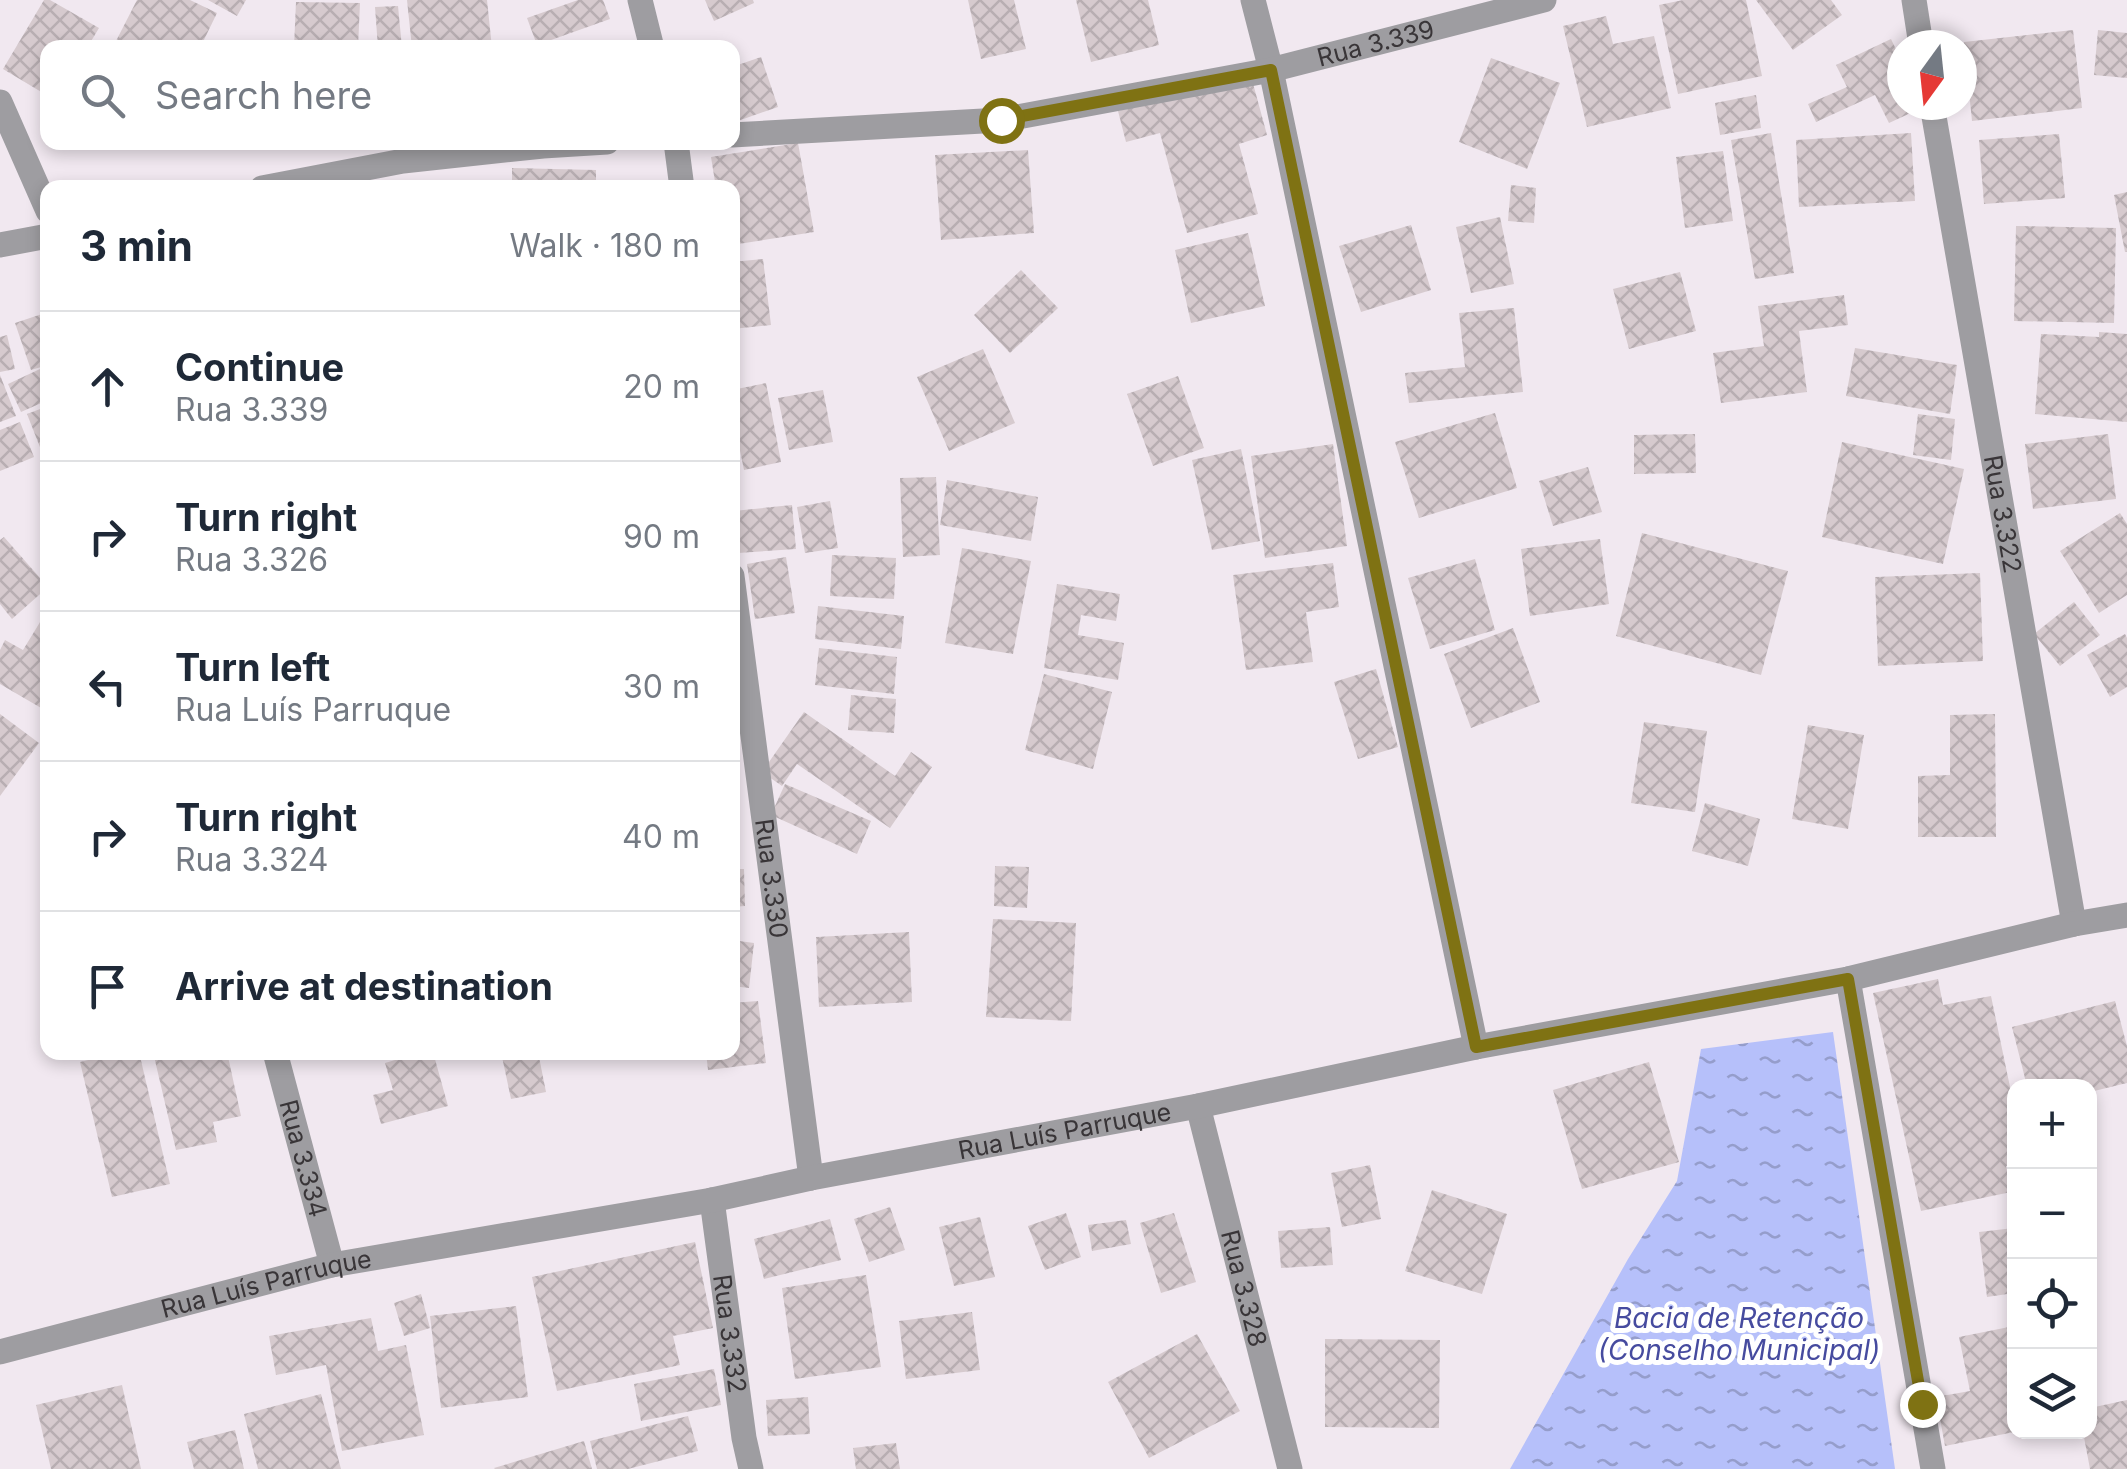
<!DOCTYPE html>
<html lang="en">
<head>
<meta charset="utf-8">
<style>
	:root { --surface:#fff; --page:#f2f2f3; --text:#1f2937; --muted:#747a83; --line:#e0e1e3 }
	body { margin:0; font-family:Inter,sans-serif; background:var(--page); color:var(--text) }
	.controls { position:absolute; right:30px; bottom:30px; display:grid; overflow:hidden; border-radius:20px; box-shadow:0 5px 15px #0003 }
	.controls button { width:90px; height:90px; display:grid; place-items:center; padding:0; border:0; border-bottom:2px solid var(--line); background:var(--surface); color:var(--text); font:50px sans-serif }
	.compass { position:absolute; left:1887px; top:30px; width:90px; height:90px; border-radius:50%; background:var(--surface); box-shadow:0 5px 15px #0003; rotate:195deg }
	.stop { position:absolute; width:30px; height:30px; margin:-22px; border:8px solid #7f7213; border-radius:50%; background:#fff }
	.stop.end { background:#7f7213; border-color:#fff; box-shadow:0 2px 10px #0008 }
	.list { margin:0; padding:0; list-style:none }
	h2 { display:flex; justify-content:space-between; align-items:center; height:130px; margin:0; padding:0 40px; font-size:42px }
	h2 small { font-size:32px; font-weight:400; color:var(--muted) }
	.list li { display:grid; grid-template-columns:65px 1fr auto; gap:30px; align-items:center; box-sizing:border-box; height:150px; padding:0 40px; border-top:2px solid var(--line) }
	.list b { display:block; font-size:38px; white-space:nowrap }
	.list p { margin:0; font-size:32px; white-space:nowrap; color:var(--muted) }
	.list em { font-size:32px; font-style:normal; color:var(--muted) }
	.icon { flex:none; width:55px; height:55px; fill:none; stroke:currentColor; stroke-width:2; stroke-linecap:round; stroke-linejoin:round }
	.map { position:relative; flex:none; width:2127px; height:1469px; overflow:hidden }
	.search { position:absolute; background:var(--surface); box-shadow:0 5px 15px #0003; left:40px; top:40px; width:700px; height:110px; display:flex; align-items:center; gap:25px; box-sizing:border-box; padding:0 35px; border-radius:20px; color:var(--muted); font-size:38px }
	.panel { position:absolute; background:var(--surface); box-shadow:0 5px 15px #0003; left:40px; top:180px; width:700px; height:880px; border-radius:20px }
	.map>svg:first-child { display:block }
	.water { fill:url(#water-ripples) }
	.building { fill:url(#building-cross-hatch) }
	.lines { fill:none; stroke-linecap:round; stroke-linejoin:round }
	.minor { stroke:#9e9da1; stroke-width:25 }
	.route { stroke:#7f7213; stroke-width:12 }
	.labels { text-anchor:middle; stroke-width:10; stroke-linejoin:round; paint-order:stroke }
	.street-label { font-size:25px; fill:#393538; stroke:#fff }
	.water-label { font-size:28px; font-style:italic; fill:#464b9f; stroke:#fff }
</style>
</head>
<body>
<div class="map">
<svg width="2127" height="1469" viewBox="0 0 2127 1469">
	<defs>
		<pattern id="water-ripples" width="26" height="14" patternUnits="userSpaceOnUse" patternTransform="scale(2.5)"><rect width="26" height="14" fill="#b6c0fa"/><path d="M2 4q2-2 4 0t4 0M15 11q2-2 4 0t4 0" fill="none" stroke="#959dcb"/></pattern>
		<pattern id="building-cross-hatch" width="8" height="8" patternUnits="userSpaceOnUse" patternTransform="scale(2.5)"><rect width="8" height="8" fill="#d6cace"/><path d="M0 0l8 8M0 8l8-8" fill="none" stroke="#b8aeb2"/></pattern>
	</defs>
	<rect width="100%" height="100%" fill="#f1e8f0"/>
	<polygon class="water" points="1833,1032 1895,1469 1510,1469 1628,1259 1677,1181 1701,1049"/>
	<g class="building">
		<polygon points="44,0 50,0 99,28 87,48 48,48 48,96 3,69"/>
		<polygon points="137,0 190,0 217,13 200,48 124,48 115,43"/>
		<polygon points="208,0 246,0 237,16"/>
		<polygon points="407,0 487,0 492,48 412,48"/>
		<polygon points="578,0 603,0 610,19 537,45 527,18"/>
		<polygon points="705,0 753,0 754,3 714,21"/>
		<polygon points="968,0 1014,0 1026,49 981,59"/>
		<polygon points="1076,0 1148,0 1159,45 1091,62"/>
		<polygon points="1683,0 1746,0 1762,76 1678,94 1659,5"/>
		<polygon points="1756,0 1831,0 1842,15 1793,50"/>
		<polygon points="296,2 360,3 358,48 294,47"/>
		<polygon points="398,6 402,48 378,48 375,7"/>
		<polygon points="1606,16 1613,44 1654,36 1671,108 1587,127 1563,26"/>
		<polygon points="2073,30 2082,108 1972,121 1964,42"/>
		<polygon points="2098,30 2127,33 2127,78 2094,75"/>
		<polygon points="1891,39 1902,62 1902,105 1928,105 1889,123 1875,95 1816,122 1808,104 1847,87 1836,65"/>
		<polygon points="761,57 778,107 732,123 732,67"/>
		<polygon points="1491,58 1560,83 1527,169 1459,142"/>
		<polygon points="1251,76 1267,135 1239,144 1258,214 1187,233 1160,133 1126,142 1118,111"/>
		<polygon points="1756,95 1761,128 1720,135 1715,103"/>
		<polygon points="1771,133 1794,273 1755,279 1731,140"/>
		<polygon points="1911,133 1915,201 1799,207 1796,140"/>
		<polygon points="2059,134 2065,198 1984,204 1979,140"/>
		<polygon points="798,143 814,232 732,245 732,188 716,188 711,157"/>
		<polygon points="1028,150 1034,233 941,240 935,155"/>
		<polygon points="1723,151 1733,221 1685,228 1676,157"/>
		<polygon points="512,168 596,170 596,188 512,188"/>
		<polygon points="1511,185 1536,188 1534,223 1508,221"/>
		<polygon points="2127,192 2127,252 2125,252 2114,195"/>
		<polygon points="1500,217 1514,284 1471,293 1456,227"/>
		<polygon points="1411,225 1431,290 1361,312 1339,246"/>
		<polygon points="2016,226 2116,228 2114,323 2014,321"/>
		<polygon points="1248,233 1265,306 1191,323 1175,250"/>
		<polygon points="763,259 771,325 732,329 732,262"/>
		<polygon points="1021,270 1058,308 1010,353 974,315"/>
		<polygon points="1680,272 1696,331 1629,349 1613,289"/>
		<polygon points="1844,295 1848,325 1799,331 1807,392 1721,403 1713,353 1764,346 1758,306"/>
		<polygon points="1514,308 1523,392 1409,403 1405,373 1465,367 1459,313"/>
		<polygon points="48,312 48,365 31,370 15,323"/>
		<polygon points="2099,332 2127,334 2127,422 2035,414 2041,334 2099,337"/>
		<polygon points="7,335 15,369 0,372 0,337"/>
		<polygon points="1855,348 1957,365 1950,414 1846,396"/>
		<polygon points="983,349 1015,423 949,451 917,377"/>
		<polygon points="40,369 48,385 48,400 21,412 8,384"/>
		<polygon points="0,375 16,416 0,422"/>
		<polygon points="1178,376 1204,448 1153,466 1127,394"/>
		<polygon points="766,383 781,462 744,470 732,412 732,390"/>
		<polygon points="823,390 833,442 789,450 778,398"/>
		<polygon points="48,406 48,465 47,465 27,414"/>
		<polygon points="1495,413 1517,488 1419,518 1395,442"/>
		<polygon points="1918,414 1955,419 1951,460 1913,455"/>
		<polygon points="20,422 34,457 0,471 0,430"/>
		<polygon points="1695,434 1696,473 1634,474 1634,435"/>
		<polygon points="2108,434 2116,499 2033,509 2025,444"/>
		<polygon points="1842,442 1964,469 1943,564 1822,537"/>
		<polygon points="1333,444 1347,546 1265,558 1251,456"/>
		<polygon points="1241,449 1260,541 1212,550 1192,460"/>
		<polygon points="1588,467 1602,512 1553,526 1539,481"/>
		<polygon points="936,477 940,555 903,557 900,478"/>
		<polygon points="947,480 1038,497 1031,541 940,525"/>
		<polygon points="830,501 838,548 805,553 797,507"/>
		<polygon points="792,505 796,549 738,553 734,511"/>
		<polygon points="2120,513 2127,524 2127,595 2099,613 2060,551"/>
		<polygon points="1642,533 1788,571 1761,675 1616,636"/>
		<polygon points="4,537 48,587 12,619 0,604 0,540"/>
		<polygon points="1600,539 1609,604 1530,616 1521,549"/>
		<polygon points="962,548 1031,561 1013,654 945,643"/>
		<polygon points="832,555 896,558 894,599 830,596"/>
		<polygon points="786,557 795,613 755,619 747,564"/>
		<polygon points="1475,559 1495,630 1430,649 1408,578"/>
		<polygon points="1333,563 1339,607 1306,612 1313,662 1246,670 1233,575"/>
		<polygon points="1980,573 1983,661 1878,666 1875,577"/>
		<polygon points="1057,584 1120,594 1116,621 1081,615 1078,635 1124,643 1118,680 1044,668"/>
		<polygon points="2074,602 2100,635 2060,666 2034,634"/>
		<polygon points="818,606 904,616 901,649 815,639"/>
		<polygon points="48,609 48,712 0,684 0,650 5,640 23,650"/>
		<polygon points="1513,628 1540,702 1471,728 1444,654"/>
		<polygon points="2125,634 2127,638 2127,687 2110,697 2087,655"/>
		<polygon points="819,648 897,657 894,694 815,685"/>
		<polygon points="1376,669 1398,747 1358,759 1334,682"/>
		<polygon points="1044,674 1112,692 1093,769 1025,750"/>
		<polygon points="851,695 896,699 894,733 848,730"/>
		<polygon points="804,712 895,776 911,752 932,767 890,828 797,764 782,786 762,772"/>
		<polygon points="0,714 39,743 0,796"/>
		<polygon points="1995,714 1996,837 1918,837 1918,776 1950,775 1950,715"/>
		<polygon points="1644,722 1707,731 1695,812 1631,803"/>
		<polygon points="1808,725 1864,735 1848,829 1792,819"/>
		<polygon points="785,784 871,821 857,854 771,815"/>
		<polygon points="1705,803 1760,819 1748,866 1692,851"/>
		<polygon points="995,866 1029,867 1027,908 994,906"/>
		<polygon points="732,869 744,869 745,906 732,907"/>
		<polygon points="993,919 1076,923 1071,1021 986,1017"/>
		<polygon points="909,932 912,1002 819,1007 816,937"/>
		<polygon points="732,940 754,943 749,988 732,986"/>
		<polygon points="1938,979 1943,1005 1991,996 2014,1106 2014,1164 2006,1166 2011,1192 1921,1211 1873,993"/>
		<polygon points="758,1001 766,1063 708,1070 706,1052 732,1052 732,1003"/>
		<polygon points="2115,1001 2127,1046 2127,1083 2090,1092 2090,1086 2027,1086 2012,1027"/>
		<polygon points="122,1052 139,1052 170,1184 112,1197 80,1062"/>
		<polygon points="153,1052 227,1052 241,1116 213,1122 217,1142 176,1150"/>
		<polygon points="422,1052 433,1052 448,1106 381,1124 373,1095 393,1090 385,1063"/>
		<polygon points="501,1052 538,1052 546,1092 511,1099"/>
		<polygon points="1649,1062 1679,1162 1582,1189 1553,1090"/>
		<polygon points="1370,1165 1381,1219 1342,1227 1331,1173"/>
		<polygon points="1432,1190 1507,1214 1482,1294 1405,1271"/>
		<polygon points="890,1207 905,1250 869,1262 854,1219"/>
		<polygon points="1066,1213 1081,1257 1045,1270 1028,1226"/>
		<polygon points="1174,1213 1196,1282 1161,1293 1140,1223"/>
		<polygon points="980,1217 995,1277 954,1286 939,1227"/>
		<polygon points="830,1219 841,1260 764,1279 754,1239"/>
		<polygon points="1126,1220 1131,1244 1092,1251 1088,1225"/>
		<polygon points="1330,1227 1333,1265 1281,1268 1278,1231"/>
		<polygon points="2014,1228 2014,1293 1987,1297 1979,1232"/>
		<polygon points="695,1242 713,1328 673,1336 680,1365 557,1391 532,1277"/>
		<polygon points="866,1275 881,1367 795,1379 782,1288"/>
		<polygon points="421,1294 430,1328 404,1336 394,1303"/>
		<polygon points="516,1306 528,1397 441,1408 430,1316"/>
		<polygon points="972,1312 980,1370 906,1379 899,1321"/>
		<polygon points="371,1318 378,1351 406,1345 424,1435 342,1451 326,1365 276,1375 269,1336"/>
		<polygon points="2014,1326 2014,1432 1945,1446 1936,1397 1970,1391 1959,1337"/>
		<polygon points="1197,1334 1240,1411 1149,1458 1108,1382"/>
		<polygon points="1325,1339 1440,1340 1439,1428 1325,1427"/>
		<polygon points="714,1369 721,1405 641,1421 634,1384"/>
		<polygon points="122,1385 141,1469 51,1469 36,1405"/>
		<polygon points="321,1394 341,1469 258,1469 244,1414"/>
		<polygon points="808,1397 810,1434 768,1436 766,1400"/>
		<polygon points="2127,1400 2127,1469 2090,1469 2083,1432 2090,1432 2090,1408"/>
		<polygon points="688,1416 698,1451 628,1469 597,1469 590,1441"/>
		<polygon points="235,1430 244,1469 194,1469 187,1442"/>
		<polygon points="584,1441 592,1469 495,1469 494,1468"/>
		<polygon points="896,1443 900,1469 856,1469 853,1448"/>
	</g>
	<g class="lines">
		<g class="minor">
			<polyline points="640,0 652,48"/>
			<polyline points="1253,0 1271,70 1476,1047"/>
			<polyline points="1914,0 1921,45"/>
			<polyline points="0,102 48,211"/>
			<path id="s1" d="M1932,105L2074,924"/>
			<path id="s2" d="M732,135L1001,120L1271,70L1544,0"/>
			<polyline points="676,142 682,188"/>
			<polyline points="262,188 403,161 543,146 607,142"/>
			<polyline points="0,245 48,236"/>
			<path id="s3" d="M732,576L811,1178"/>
			<polyline points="1848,979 1933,1469"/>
			<path id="s4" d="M275,1052L332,1265"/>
			<path id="s5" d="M1198,1106L1290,1469"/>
			<path id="s6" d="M712,1200L744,1438L751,1469"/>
			<path id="s7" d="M0,1352L332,1265L712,1200L811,1178L1198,1106L1476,1047L1848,979L2074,924L2127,915"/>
		</g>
	</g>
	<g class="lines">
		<polyline class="route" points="1001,120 1271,70 1476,1047 1848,979 1922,1404"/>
	</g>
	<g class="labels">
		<g class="street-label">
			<text dy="9" stroke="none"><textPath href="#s2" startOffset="652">Rua 3.339</textPath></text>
			<text dy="9" stroke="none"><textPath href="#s1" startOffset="415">Rua 3.322</textPath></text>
			<text dy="9" stroke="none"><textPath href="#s3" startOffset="305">Rua 3.330</textPath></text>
			<text dy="9" stroke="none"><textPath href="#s7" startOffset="1088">Rua Luís Parruque</textPath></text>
			<text dy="9" stroke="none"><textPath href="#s4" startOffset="110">Rua 3.334</textPath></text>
			<text dy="9" stroke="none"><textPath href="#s7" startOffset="275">Rua Luís Parruque</textPath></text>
			<text dy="9" stroke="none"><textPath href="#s5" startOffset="188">Rua 3.328</textPath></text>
			<text dy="9" stroke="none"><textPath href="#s6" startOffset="135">Rua 3.332</textPath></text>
		</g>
		<g class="water-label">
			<text x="1739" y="1328">Bacia de Retenção<tspan x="1739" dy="32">(Conselho Municipal)</tspan></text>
		</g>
	</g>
</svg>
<div class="controls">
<button>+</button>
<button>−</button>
<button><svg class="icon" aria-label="locate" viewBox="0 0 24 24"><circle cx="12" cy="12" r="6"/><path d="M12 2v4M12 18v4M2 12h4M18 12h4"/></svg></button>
<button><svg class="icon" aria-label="layers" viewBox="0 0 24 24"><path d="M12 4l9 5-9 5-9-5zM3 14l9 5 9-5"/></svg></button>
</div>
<svg class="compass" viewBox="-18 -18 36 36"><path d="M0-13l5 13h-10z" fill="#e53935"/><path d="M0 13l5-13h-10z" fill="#747a83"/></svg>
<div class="stop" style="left:1001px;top:120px"></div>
<div class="stop end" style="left:1922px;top:1404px"></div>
<div class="search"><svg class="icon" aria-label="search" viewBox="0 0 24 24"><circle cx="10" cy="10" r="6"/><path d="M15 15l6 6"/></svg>Search here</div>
<section class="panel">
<h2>3 min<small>Walk · 180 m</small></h2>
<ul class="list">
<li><svg class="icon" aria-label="ahead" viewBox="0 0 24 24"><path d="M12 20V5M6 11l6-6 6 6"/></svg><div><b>Continue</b><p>Rua 3.339</p></div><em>20 m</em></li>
<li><svg class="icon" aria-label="right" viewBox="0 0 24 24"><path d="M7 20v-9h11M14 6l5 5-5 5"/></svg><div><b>Turn right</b><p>Rua 3.326</p></div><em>90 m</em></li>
<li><svg class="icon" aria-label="left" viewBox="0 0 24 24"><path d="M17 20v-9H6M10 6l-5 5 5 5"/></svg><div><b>Turn left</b><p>Rua Luís Parruque</p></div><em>30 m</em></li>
<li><svg class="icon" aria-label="right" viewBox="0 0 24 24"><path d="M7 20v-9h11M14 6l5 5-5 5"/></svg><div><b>Turn right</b><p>Rua 3.324</p></div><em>40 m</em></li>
<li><svg class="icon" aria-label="arrive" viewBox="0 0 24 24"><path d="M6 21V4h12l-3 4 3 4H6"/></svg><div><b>Arrive at destination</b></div></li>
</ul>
</section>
</div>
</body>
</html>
